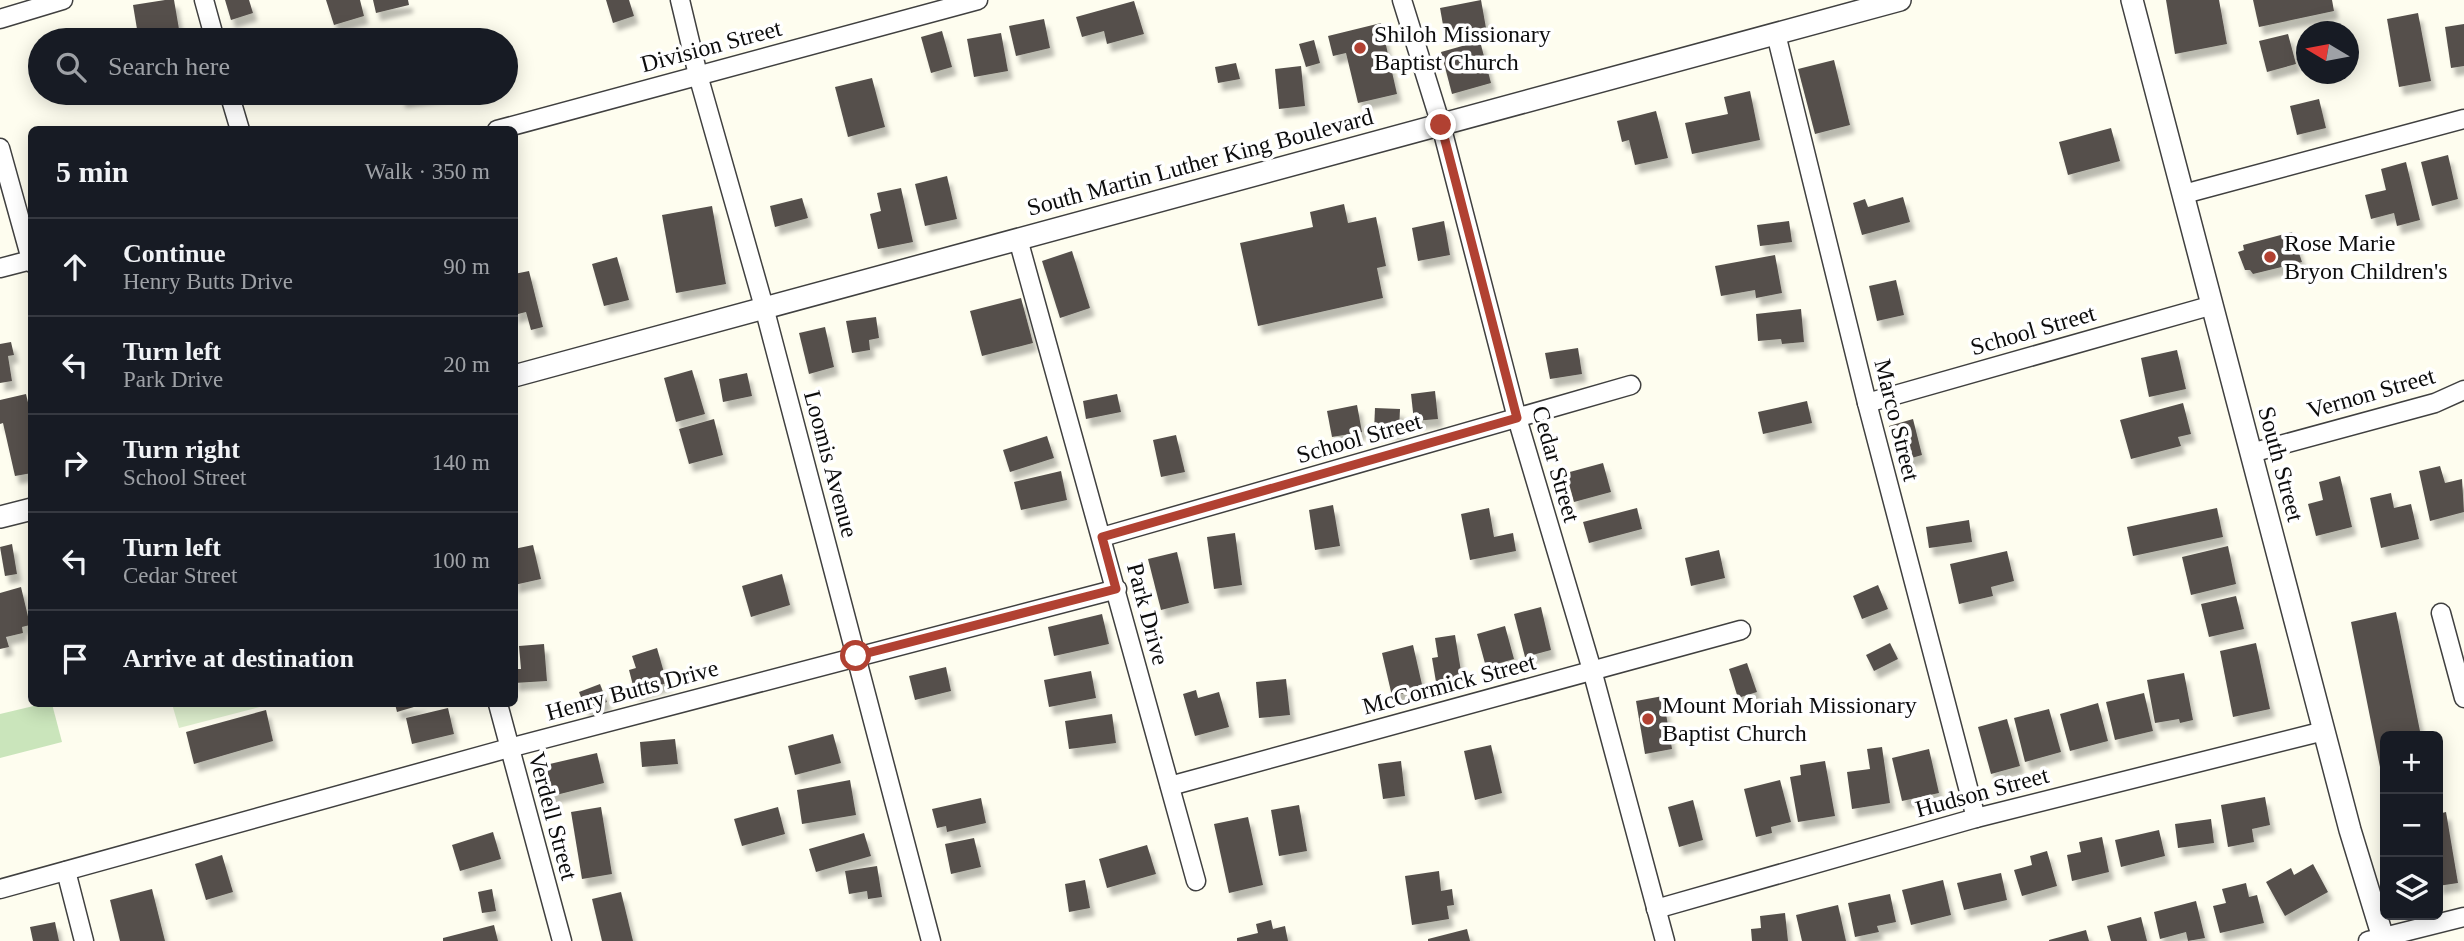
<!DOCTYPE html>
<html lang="en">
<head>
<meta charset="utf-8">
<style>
	:root { --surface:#171b24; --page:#242831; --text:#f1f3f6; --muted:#9ea1a6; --line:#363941 }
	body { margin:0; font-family:Georgia,serif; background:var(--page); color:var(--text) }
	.controls { position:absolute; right:21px; bottom:21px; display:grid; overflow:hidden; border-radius:10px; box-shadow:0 4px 18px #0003 }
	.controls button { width:63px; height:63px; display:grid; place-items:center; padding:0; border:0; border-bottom:2px solid var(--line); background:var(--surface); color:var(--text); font:35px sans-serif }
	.compass { position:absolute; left:2296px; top:21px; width:63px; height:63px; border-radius:50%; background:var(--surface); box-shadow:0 4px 18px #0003; rotate:280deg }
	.stop { position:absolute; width:21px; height:21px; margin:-16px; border:5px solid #b14132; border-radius:50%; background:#fff }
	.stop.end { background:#b14132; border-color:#fff; box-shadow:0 2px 7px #0008 }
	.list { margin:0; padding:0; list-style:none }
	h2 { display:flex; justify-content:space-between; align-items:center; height:91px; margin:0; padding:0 28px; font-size:30px }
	h2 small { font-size:23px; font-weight:400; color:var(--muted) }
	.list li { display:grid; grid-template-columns:46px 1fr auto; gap:21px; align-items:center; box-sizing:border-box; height:98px; padding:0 28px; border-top:2px solid var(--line) }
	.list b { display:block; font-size:26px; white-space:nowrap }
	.list p { margin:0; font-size:23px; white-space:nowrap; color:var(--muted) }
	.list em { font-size:23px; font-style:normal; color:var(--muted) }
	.icon { flex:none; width:38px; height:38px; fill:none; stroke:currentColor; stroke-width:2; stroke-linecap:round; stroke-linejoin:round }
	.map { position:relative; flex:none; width:2464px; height:941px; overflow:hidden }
	.search { position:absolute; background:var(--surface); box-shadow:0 4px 18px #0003; left:28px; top:28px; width:490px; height:77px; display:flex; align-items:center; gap:18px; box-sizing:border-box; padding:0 24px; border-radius:38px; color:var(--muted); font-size:26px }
	.panel { position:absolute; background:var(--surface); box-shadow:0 4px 18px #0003; left:28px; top:126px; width:490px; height:581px; border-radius:10px }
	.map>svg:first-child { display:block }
	.green { fill:#cae5bb }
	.pitch { fill:#dcedcc }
	.building { fill:#55504b; filter:url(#shadow) }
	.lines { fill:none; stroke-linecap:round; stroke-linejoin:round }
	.minor-casing { stroke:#404040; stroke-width:21 }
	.tertiary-casing { stroke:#404040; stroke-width:24 }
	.minor { stroke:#fff; stroke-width:18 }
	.tertiary { stroke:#fff; stroke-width:21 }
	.route { stroke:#b14132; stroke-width:9 }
	.poi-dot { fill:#b14132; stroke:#fff; stroke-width:2.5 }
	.labels { text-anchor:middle; stroke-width:7; stroke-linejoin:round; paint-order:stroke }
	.poi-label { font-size:24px; fill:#0d0d0d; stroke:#fff; text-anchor:start }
	.street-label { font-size:24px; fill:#0d0d0d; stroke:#fff }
</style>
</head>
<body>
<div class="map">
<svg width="2464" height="941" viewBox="0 0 2464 941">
	<defs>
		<filter id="shadow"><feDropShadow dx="4.5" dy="8" stdDeviation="2" flood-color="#0004"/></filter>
	</defs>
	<rect width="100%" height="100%" fill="#fefdef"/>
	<polygon class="green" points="42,704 52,704 62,742 0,758 0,714"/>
	<polygon class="pitch" points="172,704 271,704 179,728"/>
	<g class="building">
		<polygon points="165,0 174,0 179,29 138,35 133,5"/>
		<polygon points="225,0 249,0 253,13 231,20"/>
		<polygon points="326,0 360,0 364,16 334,25"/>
		<polygon points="373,0 408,0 409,5 376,13"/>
		<polygon points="606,0 629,0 634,16 613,23"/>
		<polygon points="1481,0 1486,28 1445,36 1440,8"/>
		<polygon points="2166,0 2219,0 2227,44 2175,54"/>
		<polygon points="2253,0 2332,0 2334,11 2259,27"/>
		<polygon points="1134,1 1144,34 1107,44 1104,31 1082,37 1076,17"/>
		<polygon points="2418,13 2431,81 2399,87 2387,19"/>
		<polygon points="1044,19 1050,48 1016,56 1009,26"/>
		<polygon points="1381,23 1397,94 1358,103 1346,53 1333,56 1328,36"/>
		<polygon points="2464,24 2464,66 2451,68 2445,27"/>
		<polygon points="942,31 952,67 931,73 921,37"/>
		<polygon points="1001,33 1008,71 974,77 967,39"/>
		<polygon points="2288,34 2296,64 2267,72 2259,41"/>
		<polygon points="1314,40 1320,63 1306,67 1299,44"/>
		<polygon points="1480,41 1491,83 1452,94 1441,52"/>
		<polygon points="1834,60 1850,125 1815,134 1798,69"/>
		<polygon points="1236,63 1240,79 1218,83 1215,67"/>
		<polygon points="1301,66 1305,106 1279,109 1275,69"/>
		<polygon points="872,78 885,127 848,137 835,87"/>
		<polygon points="1750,91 1760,140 1692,154 1685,123 1728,114 1724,97"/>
		<polygon points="400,93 443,93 443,94 401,100"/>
		<polygon points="2319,99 2326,128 2297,135 2290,106"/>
		<polygon points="1656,111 1668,158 1635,165 1629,140 1622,142 1617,121"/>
		<polygon points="2111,128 2120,161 2068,175 2059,142"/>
		<polygon points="2448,155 2458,199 2432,206 2421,162"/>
		<polygon points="2406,162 2420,220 2397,226 2394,213 2371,219 2365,195 2386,190 2381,169"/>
		<polygon points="947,176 957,219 925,226 915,184"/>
		<polygon points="901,188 913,242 878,249 870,214 881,211 877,193"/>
		<polygon points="1903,197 1910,222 1862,235 1853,203 1865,199 1868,207"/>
		<polygon points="802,198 808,218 775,227 770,206"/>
		<polygon points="1344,204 1348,223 1376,217 1386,266 1377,268 1383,298 1258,326 1240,243 1313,227 1310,212"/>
		<polygon points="712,206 726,284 676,293 662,215"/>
		<polygon points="1444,221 1450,255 1418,261 1412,228"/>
		<polygon points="1789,221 1792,242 1760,246 1757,225"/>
		<polygon points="2292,232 2302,262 2253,274 2250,270 2245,270 2238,252 2244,250 2243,245"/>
		<polygon points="1072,251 1090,308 1060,318 1042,261"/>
		<polygon points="1775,255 1782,293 1756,298 1755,290 1721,296 1715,266"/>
		<polygon points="617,257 629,300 604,306 592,264"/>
		<polygon points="529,271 543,327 531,330 526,312 514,315 514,274"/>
		<polygon points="1896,280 1904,315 1877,321 1869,286"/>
		<polygon points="1021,298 1033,343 982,356 970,311"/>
		<polygon points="1801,309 1804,342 1782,344 1781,339 1758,341 1756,314"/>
		<polygon points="876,317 879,338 869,340 870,350 852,353 846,321"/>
		<polygon points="825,327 834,367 809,374 799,333"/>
		<polygon points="11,342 14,355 8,356 12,381 0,383 0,344"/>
		<polygon points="1578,348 1582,374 1550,379 1545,353"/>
		<polygon points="2177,350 2186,389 2149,397 2141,358"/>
		<polygon points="692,370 705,414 676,422 664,378"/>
		<polygon points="747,373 752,396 723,402 719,379"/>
		<polygon points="1435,391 1438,419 1414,421 1411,394"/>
		<polygon points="26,394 32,419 32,473 15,476 3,423 0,424 0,400"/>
		<polygon points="1117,394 1121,412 1086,419 1083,401"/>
		<polygon points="1807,401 1812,423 1763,434 1758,412"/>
		<polygon points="2183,403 2191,434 2178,437 2181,446 2131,459 2120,420"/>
		<polygon points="1357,405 1362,432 1332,437 1327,411"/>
		<polygon points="1375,408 1400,409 1399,431 1374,431"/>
		<polygon points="714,419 723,455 689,464 679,429"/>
		<polygon points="1913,419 1922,455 1898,462 1889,426"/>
		<polygon points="1176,435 1185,472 1161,477 1153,440"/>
		<polygon points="1047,436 1054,458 1010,472 1003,450"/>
		<polygon points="1603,463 1611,492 1574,502 1566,473"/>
		<polygon points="2440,466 2445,483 2462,479 2464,512 2430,521 2419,471"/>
		<polygon points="1061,471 1067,500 1021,510 1014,482"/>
		<polygon points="2340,476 2352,527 2316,536 2308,504 2323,500 2319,482"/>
		<polygon points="2391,493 2394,508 2411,504 2419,539 2381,548 2370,498"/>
		<polygon points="1333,505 1340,546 1315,550 1309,510"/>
		<polygon points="1489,508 1494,537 1513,533 1516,551 1470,560 1461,514"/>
		<polygon points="1637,508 1642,529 1589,543 1583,522"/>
		<polygon points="2217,508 2223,537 2133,556 2127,527"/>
		<polygon points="1969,520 1972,542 1929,548 1926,527"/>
		<polygon points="1235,533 1242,585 1214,589 1207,537"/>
		<polygon points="12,544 17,574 5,576 0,547"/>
		<polygon points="533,545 541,579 514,585 514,549"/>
		<polygon points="2228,546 2236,584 2191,595 2182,557"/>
		<polygon points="1719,550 1725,578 1691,586 1685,558"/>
		<polygon points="2007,551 2014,581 1991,587 1993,596 1959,604 1950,564"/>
		<polygon points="1177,552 1189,603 1161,610 1148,559"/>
		<polygon points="782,574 790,605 751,617 742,586"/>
		<polygon points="1878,585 1888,609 1862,619 1853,596"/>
		<polygon points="21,587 30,625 22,627 23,633 6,637 9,647 0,649 0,593"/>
		<polygon points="2236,596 2244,629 2209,637 2201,604"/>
		<polygon points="1541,607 1551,650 1525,657 1514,614"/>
		<polygon points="2396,612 2421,736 2385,736 2384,787 2351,622"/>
		<polygon points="1102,614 1109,644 1054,656 1048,627"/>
		<polygon points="1505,626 1514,659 1486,667 1477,634"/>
		<polygon points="1455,635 1462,677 1436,682 1432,658 1438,657 1435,638"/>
		<polygon points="1890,643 1898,659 1874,671 1866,655"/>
		<polygon points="2256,643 2270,709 2233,717 2220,651"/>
		<polygon points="544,644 547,681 514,683 514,669 521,669 519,646"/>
		<polygon points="1413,645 1423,689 1392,696 1382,653"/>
		<polygon points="657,648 667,683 635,693 629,670 636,668 632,656"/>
		<polygon points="1747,663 1757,692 1738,698 1729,669"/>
		<polygon points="946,667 951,691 915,700 909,676"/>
		<polygon points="1091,671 1096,698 1049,707 1044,680"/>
		<polygon points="2184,673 2193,720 2180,723 2179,719 2155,723 2147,680"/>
		<polygon points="1286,679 1290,715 1259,718 1256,682"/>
		<polygon points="600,684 607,702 586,710 579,692"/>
		<polygon points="1196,690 1198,698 1219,692 1229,727 1195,736 1183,694"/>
		<polygon points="2144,693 2153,731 2115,740 2106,702"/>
		<polygon points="1663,696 1672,749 1645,754 1636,701"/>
		<polygon points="2098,703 2108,741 2070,751 2060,714"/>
		<polygon points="395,704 424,704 397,712"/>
		<polygon points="448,708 454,734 412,744 406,718"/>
		<polygon points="2049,709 2061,752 2025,762 2014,718"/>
		<polygon points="266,710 273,741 194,764 186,732"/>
		<polygon points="1112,714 1116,743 1069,749 1065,721"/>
		<polygon points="2007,719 2020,766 1991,774 1978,727"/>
		<polygon points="833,734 841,763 795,775 788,746"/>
		<polygon points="675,739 678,764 642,767 640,742"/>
		<polygon points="1491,745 1502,793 1475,800 1464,751"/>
		<polygon points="1882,747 1890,803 1852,809 1847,772 1870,769 1867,749"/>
		<polygon points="1929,749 1939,793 1902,801 1892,758"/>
		<polygon points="597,753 604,783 548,797 541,766"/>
		<polygon points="1401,761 1405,796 1383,799 1378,764"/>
		<polygon points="1825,761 1835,816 1798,822 1790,777 1801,775 1800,765"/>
		<polygon points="850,780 856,815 802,824 797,790"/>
		<polygon points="1780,780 1791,822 1771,827 1772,833 1756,837 1744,789"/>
		<polygon points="2265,797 2270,825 2252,829 2254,842 2228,847 2221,805"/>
		<polygon points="981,798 986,823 947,832 946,826 937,828 932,809"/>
		<polygon points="1693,800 1703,840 1679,847 1668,807"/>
		<polygon points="1299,805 1307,851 1279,856 1271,810"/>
		<polygon points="601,807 612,874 582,879 571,812"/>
		<polygon points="778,807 785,834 742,846 734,819"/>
		<polygon points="2446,812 2458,883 2438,886 2438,814"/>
		<polygon points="1248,817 1263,885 1229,893 1214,824"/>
		<polygon points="2211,819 2214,843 2178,848 2175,824"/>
		<polygon points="2159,830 2165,856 2121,867 2115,840"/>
		<polygon points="493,832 501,859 460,871 452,845"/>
		<polygon points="864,833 871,856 816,872 809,849"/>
		<polygon points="2102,837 2109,872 2072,881 2067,855 2081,852 2079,842"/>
		<polygon points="974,838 981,867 951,874 945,844"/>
		<polygon points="1147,845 1156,874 1107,888 1099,859"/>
		<polygon points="2047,851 2057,886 2022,896 2014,870 2032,865 2030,856"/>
		<polygon points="222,855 233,892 206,900 195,864"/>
		<polygon points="2313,864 2328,892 2285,916 2266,882 2291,868 2294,875"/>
		<polygon points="877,866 882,897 868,899 867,891 849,894 845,871"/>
		<polygon points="1439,871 1441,891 1452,889 1454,905 1447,906 1449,919 1412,925 1405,876"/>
		<polygon points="2001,873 2007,900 1964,910 1957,883"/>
		<polygon points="1085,880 1090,908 1069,912 1065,884"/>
		<polygon points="1943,880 1951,915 1911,925 1902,890"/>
		<polygon points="2246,883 2249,897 2257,895 2264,923 2220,933 2213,906 2226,903 2222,889"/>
		<polygon points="152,889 165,941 120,941 110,900"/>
		<polygon points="492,889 496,911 482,913 478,892"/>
		<polygon points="621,892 633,941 602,941 592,899"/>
		<polygon points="1890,894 1896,922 1877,926 1879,932 1855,937 1848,903"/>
		<polygon points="2196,901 2205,938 2188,941 2186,932 2160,939 2154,912"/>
		<polygon points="1838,905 1846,941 1802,941 1796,915"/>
		<polygon points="1785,913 1788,941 1752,941 1751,929 1761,928 1760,916"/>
		<polygon points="2141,917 2147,941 2111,941 2107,926"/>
		<polygon points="1271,920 1273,929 1285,926 1288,941 1237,941 1237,938 1258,933 1256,924"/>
		<polygon points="55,922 59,941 33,941 30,927"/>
		<polygon points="494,925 498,941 443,941 443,938"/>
		<polygon points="1467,929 1470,941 1428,941 1428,939"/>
		<polygon points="2086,930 2089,941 2049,941 2049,940"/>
	</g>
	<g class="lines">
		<defs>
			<g id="minor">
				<polyline points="204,0 215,40"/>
				<polyline points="680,0 698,75 764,307 931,941"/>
				<polyline points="1402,0 1441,125 1517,418 1592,670 1665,941"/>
				<polyline points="0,19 63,0"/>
				<polyline points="1776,34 1867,403 1976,818"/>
				<polyline points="229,93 240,130"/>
				<polyline points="497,130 978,0"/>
				<polyline points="0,148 32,263"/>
				<polyline points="2184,194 2464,119"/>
				<polyline points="1018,239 1196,881"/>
				<polyline points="0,268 31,260"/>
				<polyline points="1867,403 2213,305"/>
				<polyline points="2251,453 2435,403 2464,390"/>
				<polyline points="1102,537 1631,385"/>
				<polyline points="2441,613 2464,698"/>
				<polyline points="498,704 562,941"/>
				<polyline points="1170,786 1741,630"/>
				<polyline points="66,871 84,941"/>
				<polyline points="0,889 509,748 1117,589"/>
				<polyline points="1656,909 1976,818 2324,731"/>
				<polyline points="2368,941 2464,917"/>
			</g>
			<g id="tertiary">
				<polyline points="2132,0 2350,830 2384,941"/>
				<polyline points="514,376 1900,0"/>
				<polyline points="0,517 32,509"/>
			</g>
		</defs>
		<use href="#minor" class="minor-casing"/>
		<use href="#tertiary" class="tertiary-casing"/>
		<use href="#minor" class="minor"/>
		<use href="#tertiary" class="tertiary"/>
	</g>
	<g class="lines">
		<polyline class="route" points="856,656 1116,589 1102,537 1517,418 1441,125"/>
	</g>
	<g class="poi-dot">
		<circle cx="1360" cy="48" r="7"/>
		<circle cx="2270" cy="257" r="7"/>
		<circle cx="1648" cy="719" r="7"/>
	</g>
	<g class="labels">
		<g class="poi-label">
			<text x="1374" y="42">Shiloh Missionary<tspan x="1374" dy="28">Baptist Church</tspan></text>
			<text x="2284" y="251">Rose Marie<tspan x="2284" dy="28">Bryon Children's</tspan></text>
			<text x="1662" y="713">Mount Moriah Missionary<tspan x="1662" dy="28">Baptist Church</tspan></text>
		</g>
		<g class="street-label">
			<text transform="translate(711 46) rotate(-15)" y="8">Division Street</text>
			<text transform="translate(1200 162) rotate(-15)" y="8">South Martin Luther King Boulevard</text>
			<text transform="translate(2033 330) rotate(-16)" y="8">School Street</text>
			<text transform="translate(2371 393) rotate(-16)" y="8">Vernon Street</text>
			<text transform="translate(1897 420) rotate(76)" y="8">Marco Street</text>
			<text transform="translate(1359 438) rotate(-16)" y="8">School Street</text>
			<text transform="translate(831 464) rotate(75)" y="8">Loomis Avenue</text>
			<text transform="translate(1556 464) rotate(74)" y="8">Cedar Street</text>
			<text transform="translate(2281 464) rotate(75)" y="8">South Street</text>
			<text transform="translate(1148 614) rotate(75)" y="8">Park Drive</text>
			<text transform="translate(1449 684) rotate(-15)" y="8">McCormick Street</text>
			<text transform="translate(632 690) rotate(-15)" y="8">Henry Butts Drive</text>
			<text transform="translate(1982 792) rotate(-15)" y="8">Hudson Street</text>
			<text transform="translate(553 816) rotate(75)" y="8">Verdell Street</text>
		</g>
	</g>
</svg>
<div class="controls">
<button>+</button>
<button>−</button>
<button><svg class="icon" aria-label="layers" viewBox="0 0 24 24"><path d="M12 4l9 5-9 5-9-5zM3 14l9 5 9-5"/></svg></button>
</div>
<svg class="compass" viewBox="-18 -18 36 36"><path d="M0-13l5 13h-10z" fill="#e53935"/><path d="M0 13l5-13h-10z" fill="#9ea1a6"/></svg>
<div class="stop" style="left:856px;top:656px"></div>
<div class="stop end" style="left:1441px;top:125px"></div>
<div class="search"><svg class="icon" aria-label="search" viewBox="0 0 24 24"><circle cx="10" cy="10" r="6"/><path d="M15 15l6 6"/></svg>Search here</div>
<section class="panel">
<h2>5 min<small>Walk · 350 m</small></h2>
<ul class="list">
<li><svg class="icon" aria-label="ahead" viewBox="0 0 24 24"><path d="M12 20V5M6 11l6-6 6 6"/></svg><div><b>Continue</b><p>Henry Butts Drive</p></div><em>90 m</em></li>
<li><svg class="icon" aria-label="left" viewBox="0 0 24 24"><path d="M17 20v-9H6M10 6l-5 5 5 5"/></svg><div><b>Turn left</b><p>Park Drive</p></div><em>20 m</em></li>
<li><svg class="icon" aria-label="right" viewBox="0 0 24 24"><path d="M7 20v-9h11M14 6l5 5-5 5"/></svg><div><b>Turn right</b><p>School Street</p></div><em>140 m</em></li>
<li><svg class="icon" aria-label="left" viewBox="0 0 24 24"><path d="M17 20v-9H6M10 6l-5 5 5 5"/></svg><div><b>Turn left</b><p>Cedar Street</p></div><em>100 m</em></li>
<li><svg class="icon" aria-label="arrive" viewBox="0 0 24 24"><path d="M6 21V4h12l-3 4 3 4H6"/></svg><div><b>Arrive at destination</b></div></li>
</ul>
</section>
</div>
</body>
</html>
